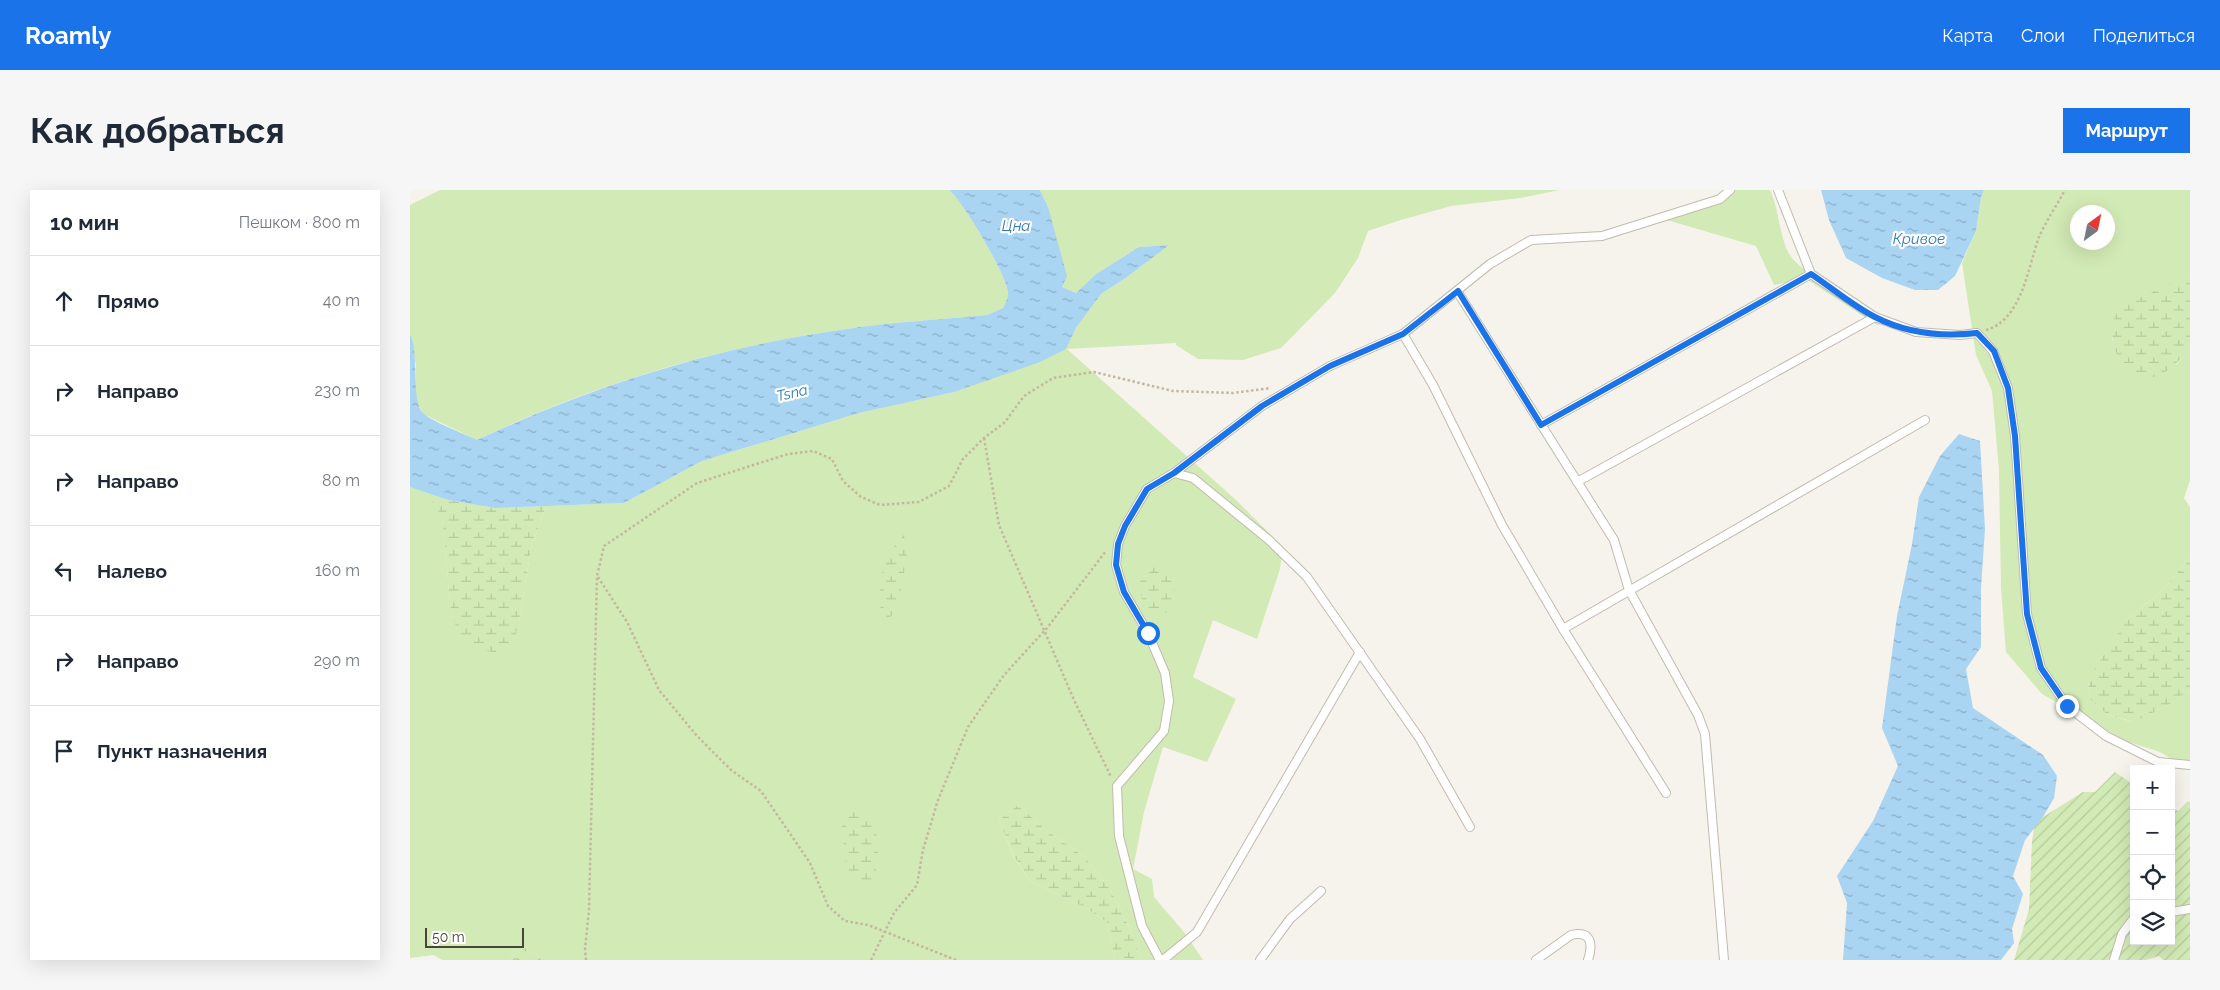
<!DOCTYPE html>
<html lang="ru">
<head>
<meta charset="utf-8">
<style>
	:root { --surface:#fff; --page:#f6f6f7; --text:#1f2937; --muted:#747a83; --line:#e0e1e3; --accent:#1a73e8 }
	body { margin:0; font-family:Raleway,sans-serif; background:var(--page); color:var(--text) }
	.controls { position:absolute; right:15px; bottom:15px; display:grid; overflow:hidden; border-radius:0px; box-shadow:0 5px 20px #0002 }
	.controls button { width:45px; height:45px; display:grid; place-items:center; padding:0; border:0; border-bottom:1px solid var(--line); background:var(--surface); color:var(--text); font:25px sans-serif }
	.compass { position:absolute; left:1660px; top:15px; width:45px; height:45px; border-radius:50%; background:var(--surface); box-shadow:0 5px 20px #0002; rotate:33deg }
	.scale { position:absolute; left:15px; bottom:12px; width:99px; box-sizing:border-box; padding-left:5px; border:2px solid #4b4439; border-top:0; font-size:14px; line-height:18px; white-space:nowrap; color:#4b4439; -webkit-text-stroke:4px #fff; paint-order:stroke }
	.stop { position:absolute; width:15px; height:15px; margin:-11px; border:4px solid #1a73e8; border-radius:50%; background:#fff }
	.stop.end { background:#1a73e8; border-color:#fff; box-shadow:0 1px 5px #0008 }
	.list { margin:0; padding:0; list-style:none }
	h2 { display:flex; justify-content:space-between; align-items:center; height:65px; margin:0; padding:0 20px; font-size:21px }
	h2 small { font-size:16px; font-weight:400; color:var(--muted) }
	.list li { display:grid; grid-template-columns:32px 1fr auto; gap:15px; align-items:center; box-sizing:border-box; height:90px; padding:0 20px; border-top:1px solid var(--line) }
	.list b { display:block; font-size:19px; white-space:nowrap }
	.list em { font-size:16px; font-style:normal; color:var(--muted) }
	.icon { flex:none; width:28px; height:28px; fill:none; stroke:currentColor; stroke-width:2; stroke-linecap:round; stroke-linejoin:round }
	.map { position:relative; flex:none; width:1780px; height:770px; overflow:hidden; border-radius:0px }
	header { display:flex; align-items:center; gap:30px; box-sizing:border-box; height:70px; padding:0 25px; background:var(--accent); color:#fff }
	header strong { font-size:24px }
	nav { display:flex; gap:28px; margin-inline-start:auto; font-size:18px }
	.intro { display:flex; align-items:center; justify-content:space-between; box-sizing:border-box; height:120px; padding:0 30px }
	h1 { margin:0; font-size:35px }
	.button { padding:12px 22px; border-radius:0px; background:var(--accent); color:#fff; font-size:18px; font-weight:700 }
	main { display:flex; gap:30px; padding:0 30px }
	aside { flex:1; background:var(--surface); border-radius:0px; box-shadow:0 5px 20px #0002 }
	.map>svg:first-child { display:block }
	.grass { fill:#d2eab5; fill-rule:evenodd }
	.forest { fill:url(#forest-crowns) }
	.wetland { fill:url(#wetland-marsh) }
	.garden { fill:url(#garden-furrows) }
	.water { fill:url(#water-ripples) }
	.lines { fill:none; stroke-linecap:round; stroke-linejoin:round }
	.service-casing { stroke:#c2bbae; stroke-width:10 }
	.path { stroke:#c4b79f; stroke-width:2.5; stroke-dasharray:2.5 2.5; stroke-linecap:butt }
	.service { stroke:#fff; stroke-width:8 }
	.route { stroke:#1a73e8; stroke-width:6 }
	.labels { text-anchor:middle; stroke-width:4.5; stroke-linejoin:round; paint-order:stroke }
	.water-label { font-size:15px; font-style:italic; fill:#2e7ab2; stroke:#fff }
</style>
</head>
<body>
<header>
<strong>Roamly</strong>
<nav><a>Карта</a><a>Слои</a><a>Поделиться</a></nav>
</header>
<div class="intro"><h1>Как добраться</h1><a class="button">Маршрут</a></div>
<main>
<aside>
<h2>10 мин<small>Пешком · 800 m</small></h2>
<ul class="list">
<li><svg class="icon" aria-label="ahead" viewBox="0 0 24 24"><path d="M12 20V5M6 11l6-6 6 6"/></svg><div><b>Прямо</b></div><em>40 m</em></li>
<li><svg class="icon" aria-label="right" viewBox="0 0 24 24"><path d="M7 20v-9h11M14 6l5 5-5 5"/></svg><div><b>Направо</b></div><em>230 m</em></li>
<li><svg class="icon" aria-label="right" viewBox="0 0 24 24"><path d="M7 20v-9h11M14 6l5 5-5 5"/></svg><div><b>Направо</b></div><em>80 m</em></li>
<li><svg class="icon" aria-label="left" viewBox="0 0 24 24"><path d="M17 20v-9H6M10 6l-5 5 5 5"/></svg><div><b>Налево</b></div><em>160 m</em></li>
<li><svg class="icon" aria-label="right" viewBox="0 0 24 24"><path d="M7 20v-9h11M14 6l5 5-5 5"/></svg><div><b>Направо</b></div><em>290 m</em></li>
<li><svg class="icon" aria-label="arrive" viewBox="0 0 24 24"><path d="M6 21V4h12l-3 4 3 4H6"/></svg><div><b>Пункт назначения</b></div></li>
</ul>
</aside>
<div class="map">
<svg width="1780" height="770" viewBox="0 0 1780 770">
	<defs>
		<pattern id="forest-crowns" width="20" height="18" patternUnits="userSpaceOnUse" patternTransform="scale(1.25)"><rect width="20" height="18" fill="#d2eab5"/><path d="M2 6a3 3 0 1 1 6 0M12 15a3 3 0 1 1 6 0" fill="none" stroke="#b6ca9c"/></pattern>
		<pattern id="wetland-marsh" width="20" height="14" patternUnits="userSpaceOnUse" patternTransform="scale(1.25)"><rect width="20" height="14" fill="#d2eab5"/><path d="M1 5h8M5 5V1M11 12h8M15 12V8" fill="none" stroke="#b6ca9c"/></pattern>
		<pattern id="garden-furrows" width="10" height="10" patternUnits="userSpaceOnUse" patternTransform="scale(1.25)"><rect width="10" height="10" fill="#d2eab5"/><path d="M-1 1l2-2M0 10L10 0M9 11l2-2" fill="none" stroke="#b6ca9c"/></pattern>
		<pattern id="water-ripples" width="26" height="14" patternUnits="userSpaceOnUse" patternTransform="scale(1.25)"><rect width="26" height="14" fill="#a9d4f2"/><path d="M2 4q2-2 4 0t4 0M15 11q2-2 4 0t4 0" fill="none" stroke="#8caec5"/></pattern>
	</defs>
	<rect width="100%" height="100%" fill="#f6f3ec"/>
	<g class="grass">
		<path d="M30,0H539C552,10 598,87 598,103C598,108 595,114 593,118L577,125C528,130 478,132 430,140C305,158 181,195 67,250L13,224L5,208L6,175L0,144V15Z"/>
		<polygon points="630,0 1150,0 1110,8 1041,16 991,30 958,41 948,68 925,103 871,158 833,170 788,169 766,155 766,153 657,159 826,310 876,360 872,364 870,379 847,449 803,430 783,487 826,509 797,572 753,557 734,622 723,679 742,689 744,707 774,742 793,770 731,770 721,741 700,699 675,667 636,640 608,615 589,630 603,666 620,691 676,718 697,732 705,770 131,770 131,768 111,755 99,770 32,770 24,765 0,768 0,297 16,302 32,326 41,422 47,440 109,432 121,358 136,316 214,313 292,271 449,223 544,202 656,159 666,138 691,104 717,87 758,55 729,57 686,84 666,103 652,97 638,17"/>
		<path d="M1324,0H1360C1369,20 1369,43 1378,62C1389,84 1457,117 1480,130L1467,135L1396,89L1364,95L1346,56L1253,29L1281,22Z"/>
		<path d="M1574,0H1780V85L1758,96L1702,149L1709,169L1767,174L1780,159V290L1774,308L1780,317V367L1755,398L1716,430L1678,491L1680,509L1698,525L1723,532L1760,514L1780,500V580L1750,562L1716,551L1632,504L1596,462L1591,398L1589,280L1582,201L1566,165L1552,73L1566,41L1571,7ZM1668,22H1698V52H1668Z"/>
	</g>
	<polygon class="forest" points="111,755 131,768 131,770 99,770"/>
	<g class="wetland">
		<path d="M1780,85V159C1764,177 1754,187 1729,190C1704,172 1696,147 1708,118Z"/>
		<polygon points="16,302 38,310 85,318 136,316 121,358 109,432 103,455 85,463 63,457 47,440 41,422 32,327"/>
		<path d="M494,345L497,366L487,421L473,433C466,399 469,371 494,345Z"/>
		<polygon points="1780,367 1780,500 1760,514 1724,532 1698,525 1680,509 1678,490 1716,430 1755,398"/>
		<polygon points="745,376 763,387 765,405 757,422 742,427 733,413 729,393"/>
		<polygon points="608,615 636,640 675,667 700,699 721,741 731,770 705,770 697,732 676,718 620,691 603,665 589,630"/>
		<path d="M440,621C445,623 455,625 458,629C474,646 467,674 464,693L453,695L437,688L432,635Z"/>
	</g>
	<polygon class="garden" points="1705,582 1724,595 1724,751 1761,751 1761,617 1768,621 1778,611 1780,612 1780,770 1753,770 1749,766 1736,770 1604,770 1619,719 1622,651 1625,632 1673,602 1685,602"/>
	<g class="water">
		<path d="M539,0H630L638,17L657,86L652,97L666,103L686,84L729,57L759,55L717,87L691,104L666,138L656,159L630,172L544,202L449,223L292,271L214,313L85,318L38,310L0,297V144C10,164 0,213 14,224C23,232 55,244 67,250C182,196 304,158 430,140C478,132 528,130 577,125L593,118C595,114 598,108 598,103C598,87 552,10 539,0Z"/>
		<polygon points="1411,0 1574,0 1571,7 1566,41 1545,86 1528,100 1505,100 1472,88 1436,68 1419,30"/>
		<polygon points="1549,244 1570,251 1575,339 1571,398 1571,457 1556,479 1563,518 1633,565 1647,586 1644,608 1633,627 1615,650 1603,686 1613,704 1602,739 1604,753 1591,770 1433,770 1437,713 1427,686 1463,631 1488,576 1472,538 1487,426 1502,354 1509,307 1530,266"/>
	</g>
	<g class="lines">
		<defs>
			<g id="service">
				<polyline points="1368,0 1401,84 1465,127 1506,142 1550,145 1567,143 1583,161 1598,198 1605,246 1617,424 1631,478 1657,516 1696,546 1748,572 1780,575"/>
				<polyline points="1047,101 1204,350 1219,400 1288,525 1295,544 1314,770"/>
				<polyline points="993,144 1023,195 1092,335 1153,439 1256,603"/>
				<polyline points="1131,235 1401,84"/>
				<polyline points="764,283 783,288 859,350 897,387 1010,549 1060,637"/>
				<polyline points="1167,292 1465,127"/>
				<polyline points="1153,439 1515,230"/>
				<polyline points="1761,722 1780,719"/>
				<polyline points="750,770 732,736 709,646 707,596 754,541 759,511 755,483 738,443 714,402 706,375 708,354 715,336 737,299 764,283 852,216 920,176 993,144 1080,74 1121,50 1192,46 1310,9 1320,0"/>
				<polyline points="753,770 787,742 950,462"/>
				<polyline points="850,770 880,729 911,701"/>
				<path d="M1126,770L1161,745C1182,740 1183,755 1178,770"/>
				<polyline points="1704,770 1712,744 1724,728"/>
			</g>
		</defs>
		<use href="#service" class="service-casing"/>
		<g class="path">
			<path d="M1576,140C1612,130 1618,77 1629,47C1636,31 1647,15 1655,0"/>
			<polyline points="574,248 589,335 664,510 701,587"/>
			<polyline points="188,387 217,432 249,500 287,546 321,580 351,601 400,673 418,716 435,731 458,735 546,770"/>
			<polyline points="176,770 175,759 179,720 187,386 194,356 287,293 378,264 403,261 422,269 433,291 451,307 470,315 509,312 539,296 553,269 574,248 595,232 614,206 643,188 684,182 763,201 823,203 861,198"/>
			<polyline points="461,770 484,723 507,695 513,660 528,610 558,537 594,485 637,438 696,361"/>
		</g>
		<use href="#service" class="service"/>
	</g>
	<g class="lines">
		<path class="route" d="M738,443L714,402L706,375L708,354L715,336L737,299L764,283L852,216L920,176L993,144L1048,101L1131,235L1401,84C1422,98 1443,116 1465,127C1496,143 1532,147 1567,143L1584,161L1598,198L1605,246L1617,424L1631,478L1657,516"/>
	</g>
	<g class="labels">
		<g class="water-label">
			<text x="606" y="41">Цна</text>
			<text x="1509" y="54">Кривое</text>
			<text transform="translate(382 203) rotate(-13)" y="5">Tsna</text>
		</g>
	</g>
</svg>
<div class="controls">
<button>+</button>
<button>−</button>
<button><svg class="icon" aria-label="locate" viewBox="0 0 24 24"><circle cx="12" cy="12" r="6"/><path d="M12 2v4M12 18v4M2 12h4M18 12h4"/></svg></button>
<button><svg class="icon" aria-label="layers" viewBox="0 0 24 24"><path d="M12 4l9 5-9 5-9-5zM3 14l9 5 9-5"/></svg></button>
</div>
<svg class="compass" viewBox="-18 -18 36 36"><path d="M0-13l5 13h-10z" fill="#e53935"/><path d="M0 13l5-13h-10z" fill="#747a83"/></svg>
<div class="scale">50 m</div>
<div class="stop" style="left:738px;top:443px"></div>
<div class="stop end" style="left:1657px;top:516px"></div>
</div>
</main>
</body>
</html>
